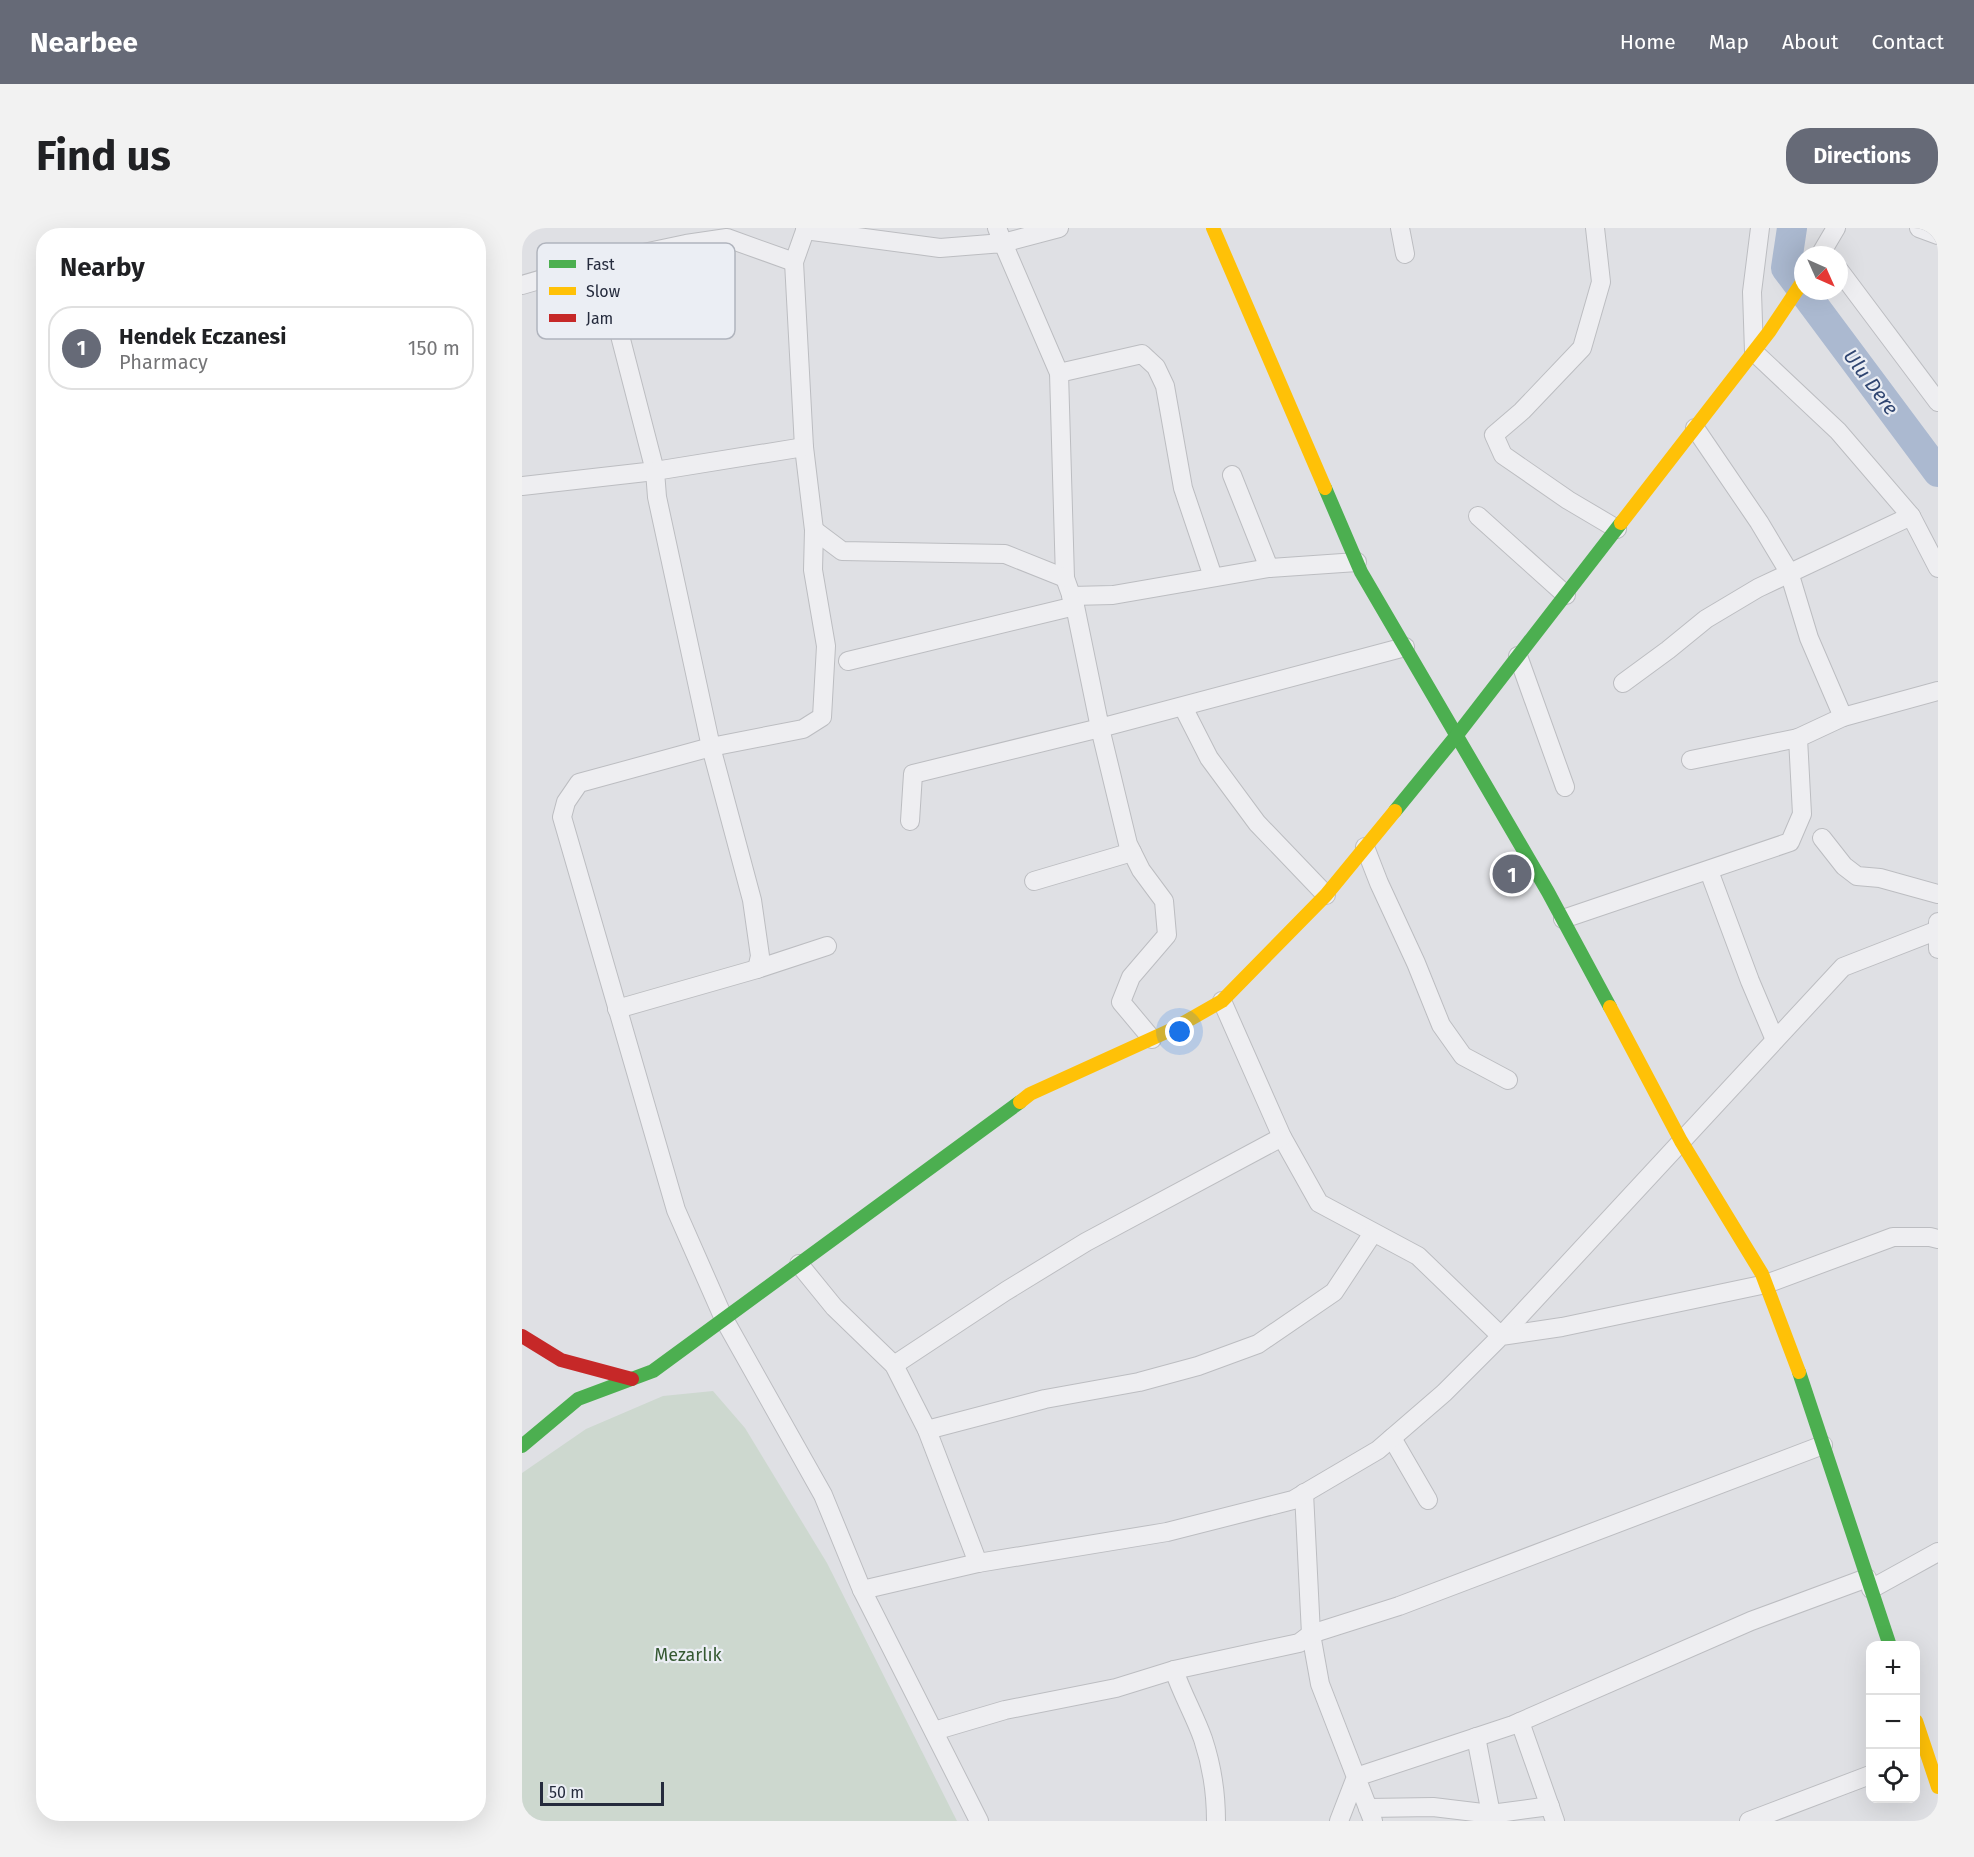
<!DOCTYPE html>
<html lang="en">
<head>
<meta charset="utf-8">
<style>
	:root { --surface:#fff; --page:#f2f2f2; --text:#202124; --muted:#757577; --line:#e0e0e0; --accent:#666a77 }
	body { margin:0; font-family:"Fira Sans",sans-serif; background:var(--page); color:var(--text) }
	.controls { position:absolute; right:18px; bottom:18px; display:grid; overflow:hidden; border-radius:12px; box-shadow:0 6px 24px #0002 }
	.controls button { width:54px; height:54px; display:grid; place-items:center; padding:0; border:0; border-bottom:2px solid var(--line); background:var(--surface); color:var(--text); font:30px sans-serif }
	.compass { position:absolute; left:1272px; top:18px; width:54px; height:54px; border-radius:50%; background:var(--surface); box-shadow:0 6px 24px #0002; rotate:135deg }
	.scale { position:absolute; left:18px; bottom:15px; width:124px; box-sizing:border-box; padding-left:6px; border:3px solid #252b3d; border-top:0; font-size:16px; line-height:21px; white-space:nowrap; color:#252b3d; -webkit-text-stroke:4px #ebeef4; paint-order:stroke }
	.you { position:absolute; left:658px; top:804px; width:21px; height:21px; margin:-15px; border:4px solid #fff; border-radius:50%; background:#1a73e8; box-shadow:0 0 0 9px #1a73e833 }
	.badge { display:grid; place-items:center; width:39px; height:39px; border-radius:50%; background:var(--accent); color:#fff; font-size:20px; font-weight:700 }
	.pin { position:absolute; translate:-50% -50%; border:3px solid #fff; box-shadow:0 2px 6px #0006 }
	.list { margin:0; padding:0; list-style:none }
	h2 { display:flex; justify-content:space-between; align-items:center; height:78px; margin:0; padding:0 24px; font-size:26px }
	h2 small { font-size:20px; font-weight:400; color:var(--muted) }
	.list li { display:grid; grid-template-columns:39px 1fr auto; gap:18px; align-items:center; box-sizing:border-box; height:84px; margin:0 12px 12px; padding:0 12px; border:2px solid var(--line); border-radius:24px }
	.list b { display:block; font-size:22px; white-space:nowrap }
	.list p { margin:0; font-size:20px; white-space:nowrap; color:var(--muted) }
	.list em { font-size:20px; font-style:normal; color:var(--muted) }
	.icon { flex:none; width:33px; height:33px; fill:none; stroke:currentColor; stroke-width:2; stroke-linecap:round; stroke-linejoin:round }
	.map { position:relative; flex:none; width:1416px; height:1593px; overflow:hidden; border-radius:24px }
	header { display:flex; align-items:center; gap:36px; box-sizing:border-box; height:84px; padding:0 30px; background:var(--accent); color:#fff }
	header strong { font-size:28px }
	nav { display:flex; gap:33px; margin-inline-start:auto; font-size:21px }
	.intro { display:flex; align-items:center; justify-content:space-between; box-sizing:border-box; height:144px; padding:0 36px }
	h1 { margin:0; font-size:42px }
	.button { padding:15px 27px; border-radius:24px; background:var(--accent); color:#fff; font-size:21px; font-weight:700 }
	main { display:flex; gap:36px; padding:0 36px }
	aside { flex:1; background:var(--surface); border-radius:24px; box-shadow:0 6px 24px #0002 }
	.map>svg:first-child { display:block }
	.green { fill:#cdd8cf }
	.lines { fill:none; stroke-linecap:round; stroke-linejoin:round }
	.river { stroke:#abb9d0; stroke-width:30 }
	.street-casing { stroke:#bcbdc1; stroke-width:20 }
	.street { stroke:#eeeef1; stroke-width:18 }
	.fast { stroke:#4caf50; stroke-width:14 }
	.slow { stroke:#ffc107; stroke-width:14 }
	.jam { stroke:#c62828; stroke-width:14 }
	.labels { text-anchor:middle; stroke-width:4.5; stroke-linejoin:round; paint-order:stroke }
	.park-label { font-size:18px; fill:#355932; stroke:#ebeef4 }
	.water-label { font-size:20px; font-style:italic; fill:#2f4571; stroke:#ebeef4 }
	.key { fill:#ebeef4; stroke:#b0b4bd; stroke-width:1.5 }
	.key-label { font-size:16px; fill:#252b3d }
</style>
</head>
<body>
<header>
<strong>Nearbee</strong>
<nav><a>Home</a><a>Map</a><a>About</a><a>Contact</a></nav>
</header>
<div class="intro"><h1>Find us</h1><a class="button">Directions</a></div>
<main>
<aside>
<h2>Nearby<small></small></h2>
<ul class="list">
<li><span class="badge">1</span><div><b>Hendek Eczanesi</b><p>Pharmacy</p></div><em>150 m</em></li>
</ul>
</aside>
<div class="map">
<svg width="1416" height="1593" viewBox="0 0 1416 1593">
	<rect width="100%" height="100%" fill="#dfe0e4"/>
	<polygon class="green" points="191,1163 223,1200 305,1335 435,1593 0,1593 0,1245 64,1201 141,1168"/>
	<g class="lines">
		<polyline class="river" points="1270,0 1264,40 1416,244"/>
		<defs>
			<g id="street">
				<polyline points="284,0 272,34 282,219 292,302 291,342 304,418 300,489 281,501 189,519 57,555 44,574 40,589 154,982 202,1091 301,1267 340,1362"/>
				<polyline points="475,0 481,15 537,0"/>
				<polyline points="878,0 883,26"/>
				<polyline points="1073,0 1079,54 1060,120 1000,183 972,207 981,227 1046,272 1095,301"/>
				<polyline points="1238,0 1230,64 1232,124 1316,203 1389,288"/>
				<polyline points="1397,0 1416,7"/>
				<polyline points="283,2 418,20 481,15 537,145 543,350 553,378 578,500 883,419"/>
				<polyline points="1298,27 1314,0"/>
				<polyline points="79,34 164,16 205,10 272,34"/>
				<polyline points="1317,42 1416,174"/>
				<polyline points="0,57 79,34 133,243 0,258"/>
				<polyline points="537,145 620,126 634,139 643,158 661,260 691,349"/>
				<polyline points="1173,200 1237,294 1267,344 1287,410 1321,489"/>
				<polyline points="710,247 747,340"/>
				<polyline points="956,288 1044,367"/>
				<polyline points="292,302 320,323 483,326 543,350"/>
				<polyline points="549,368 591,367 747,340 835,334"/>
				<polyline points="996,428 1043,559"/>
				<polyline points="326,433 553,378"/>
				<polyline points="1101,455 1146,422 1184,391 1236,360 1389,288 1416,340"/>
				<polyline points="661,479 687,530 735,595 804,667"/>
				<polyline points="1169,532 1276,510"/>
				<polyline points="388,593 391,546 578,500 606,616 619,642 642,673 645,707 609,749 599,774 630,811"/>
				<polyline points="1300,610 1322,638 1335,648 1358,650 1416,666"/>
				<polyline points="843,619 857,655 894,735 919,797 941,828 986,852"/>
				<polyline points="1187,643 1228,753 1253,812"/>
				<polyline points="512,653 610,624"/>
				<polyline points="1041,691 1268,614 1280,586 1276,510 1321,489 1416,463"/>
				<polyline points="1416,694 1416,721"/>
				<polyline points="235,741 305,718"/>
				<polyline points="700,773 760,909 797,975 896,1028 979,1108 1321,739 1416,702"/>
				<polyline points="95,781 235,741 238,728 230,672 189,519 135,269 133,243 282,219"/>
				<polyline points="277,1036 312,1079 372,1137 405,1202 456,1335"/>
				<polyline points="372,1137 484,1063 564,1014 760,909"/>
				<polyline points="405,1202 523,1171 617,1154 676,1138 736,1116 812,1064 851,1005"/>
				<polyline points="870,1210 906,1272"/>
				<polyline points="782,1265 789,1406 798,1456 834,1549 817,1593"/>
				<polyline points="1349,1361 1416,1324"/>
				<path d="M652,1442C660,1466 673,1488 681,1511C690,1538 694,1565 694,1593"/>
				<polyline points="998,1494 1033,1593"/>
				<polyline points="412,1503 483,1482 594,1460 652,1442 777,1415 789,1406 877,1378 1301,1217"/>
				<polyline points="954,1509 969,1586 1028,1578"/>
				<polyline points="846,1580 911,1579 969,1586"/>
				<polyline points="457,1593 340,1362 456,1335 645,1304 771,1272 856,1222 922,1165 979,1108 1040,1099 1244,1056 1371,1009 1408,1009 1416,1011"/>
				<polyline points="851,1593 834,1549 991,1497 1229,1393 1345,1350"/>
				<polyline points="1227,1593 1348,1547"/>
			</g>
		</defs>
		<use href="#street" class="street-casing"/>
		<use href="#street" class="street"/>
		<g class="fast">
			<polyline points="803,260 839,344 1026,664 1088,779"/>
			<polyline points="873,583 935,507 1099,295"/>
			<polyline points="1277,1144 1368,1418"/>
			<polyline points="0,1218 56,1171 131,1143 498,874"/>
		</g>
		<g class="slow">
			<polyline points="691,0 803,260"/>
			<polyline points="1099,295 1247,104 1281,53"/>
			<polyline points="1088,779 1159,913 1240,1046 1277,1144"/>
			<polyline points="498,874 508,866 651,801 700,773 804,667 873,583"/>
			<polyline points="1394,1493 1416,1559"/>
		</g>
		<polyline class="jam" points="0,1108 39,1132 110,1151"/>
	</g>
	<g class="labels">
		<g class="park-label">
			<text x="166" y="1433">Mezarlık</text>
		</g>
		<g class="water-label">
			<text transform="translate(1349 154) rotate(53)" y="7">Ulu Dere</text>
		</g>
	</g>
	<rect x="15" y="15" width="198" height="96" rx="9" class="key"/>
	<rect x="27" y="32" width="27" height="8" fill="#4caf50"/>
	<rect x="27" y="59" width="27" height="8" fill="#ffc107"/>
	<rect x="27" y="86" width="27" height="8" fill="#c62828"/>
	<g class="key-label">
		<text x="64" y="42">Fast</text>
		<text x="64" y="69">Slow</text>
		<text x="64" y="96">Jam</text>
	</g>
</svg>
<div class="controls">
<button>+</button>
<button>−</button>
<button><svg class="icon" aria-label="locate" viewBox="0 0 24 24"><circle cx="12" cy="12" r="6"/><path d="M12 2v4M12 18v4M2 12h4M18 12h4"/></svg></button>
</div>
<svg class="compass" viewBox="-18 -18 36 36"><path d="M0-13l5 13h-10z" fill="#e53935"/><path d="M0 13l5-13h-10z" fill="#757577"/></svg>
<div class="scale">50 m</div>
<div class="you"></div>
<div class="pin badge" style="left:990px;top:646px">1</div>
</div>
</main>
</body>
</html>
